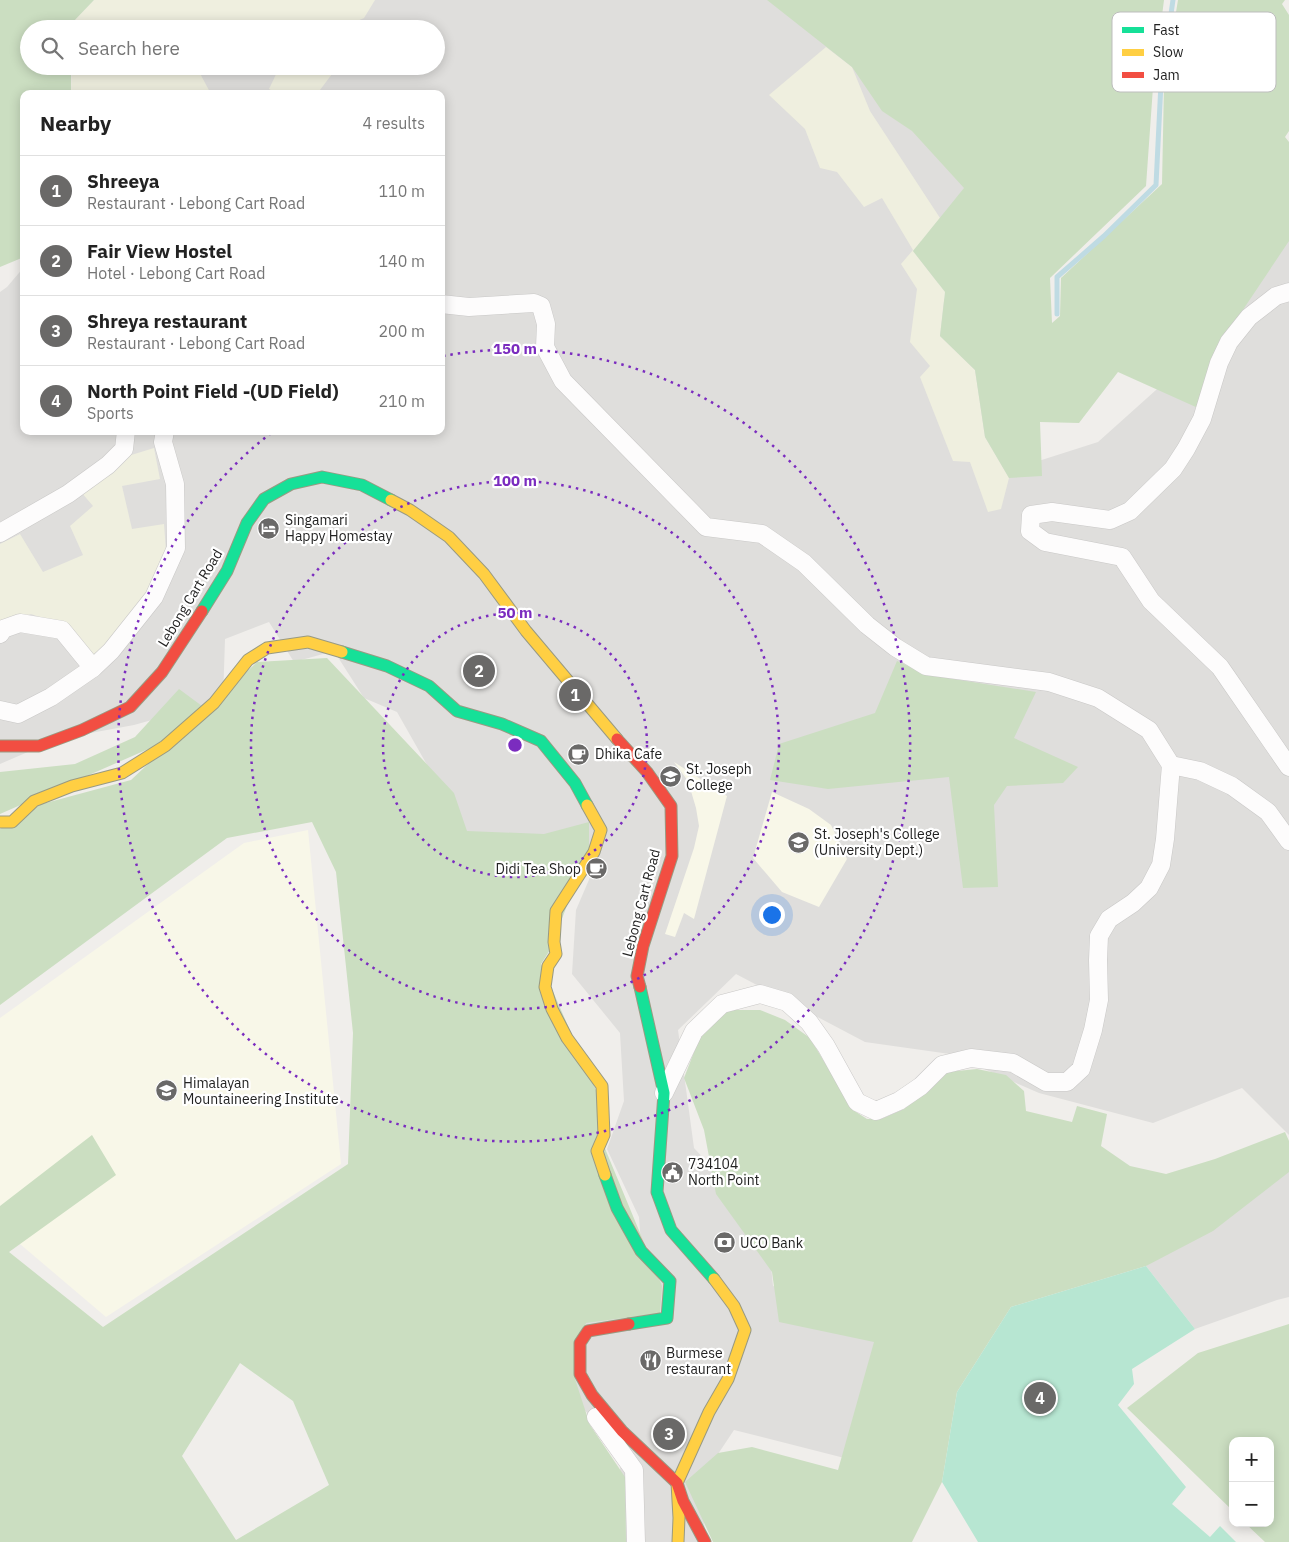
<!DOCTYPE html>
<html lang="en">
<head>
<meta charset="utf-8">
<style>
	:root { --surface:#fff; --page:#f6f6f6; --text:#222; --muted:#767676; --line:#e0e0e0; --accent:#6a6968 }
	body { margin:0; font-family:"IBM Plex Sans",sans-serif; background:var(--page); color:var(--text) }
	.controls { position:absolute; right:15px; bottom:15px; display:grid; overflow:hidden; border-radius:10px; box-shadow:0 2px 12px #0003 }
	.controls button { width:45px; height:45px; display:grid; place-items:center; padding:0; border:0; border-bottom:1px solid var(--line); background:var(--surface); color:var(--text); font:25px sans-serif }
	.you { position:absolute; left:771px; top:914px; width:18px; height:18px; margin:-12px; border:4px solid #fff; border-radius:50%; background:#1a73e8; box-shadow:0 0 0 8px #1a73e833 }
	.badge { display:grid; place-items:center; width:32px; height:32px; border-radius:50%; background:var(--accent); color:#fff; font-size:16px; font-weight:700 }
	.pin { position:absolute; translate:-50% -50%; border:2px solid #fff; box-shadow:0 1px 5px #0006 }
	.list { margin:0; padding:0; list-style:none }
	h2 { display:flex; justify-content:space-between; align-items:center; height:65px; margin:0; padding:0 20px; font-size:21px }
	h2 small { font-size:16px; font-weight:400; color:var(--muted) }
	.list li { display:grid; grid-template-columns:32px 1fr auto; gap:15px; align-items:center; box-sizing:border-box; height:70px; padding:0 20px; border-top:1px solid var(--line) }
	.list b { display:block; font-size:19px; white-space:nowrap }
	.list p { margin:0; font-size:16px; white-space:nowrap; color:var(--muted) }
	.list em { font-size:16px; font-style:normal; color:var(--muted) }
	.icon { flex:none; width:28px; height:28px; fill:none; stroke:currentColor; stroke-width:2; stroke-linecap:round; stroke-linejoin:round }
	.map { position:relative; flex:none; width:1289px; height:1542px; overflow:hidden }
	.search { position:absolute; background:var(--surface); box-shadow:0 2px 12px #0003; left:20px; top:20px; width:425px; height:55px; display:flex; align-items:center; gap:12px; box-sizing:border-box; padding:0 18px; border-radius:28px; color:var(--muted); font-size:19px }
	.panel { position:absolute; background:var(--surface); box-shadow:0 2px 12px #0003; left:20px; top:90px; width:425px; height:345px; border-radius:10px }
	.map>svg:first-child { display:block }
	.residential { fill:#dfdedc }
	.education { fill:#f8f7e8 }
	.farmland { fill:#efefdf }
	.forest { fill:#cbdec1; fill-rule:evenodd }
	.pitch { fill:#b7e6d2 }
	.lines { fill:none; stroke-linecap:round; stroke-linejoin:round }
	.stream { stroke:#bfdbe3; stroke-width:5 }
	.street-casing { stroke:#c9c8c7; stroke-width:19 }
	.fast-casing { stroke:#999a82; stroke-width:13 }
	.slow-casing { stroke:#999a82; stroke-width:13 }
	.jam-casing { stroke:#999a82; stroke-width:13 }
	.street { stroke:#fdfcfc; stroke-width:18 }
	.fast { stroke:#16e098; stroke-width:11 }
	.slow { stroke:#ffcf43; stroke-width:11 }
	.jam { stroke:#f24e42; stroke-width:11 }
	.ring { fill:none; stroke:#7b2cbf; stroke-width:2.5; stroke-dasharray:2.5 5 }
	.labels { text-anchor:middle; stroke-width:4.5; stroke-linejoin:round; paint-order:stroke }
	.poi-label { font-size:14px; fill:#222; stroke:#fff; text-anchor:start }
	.street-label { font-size:14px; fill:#222; stroke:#fff }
	.key { fill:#fff; stroke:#bdbdbd; stroke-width:1 }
	.key-label { font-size:14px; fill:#222 }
	.centre { fill:#7b2cbf; stroke:#fff; stroke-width:2.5 }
	.ring-label { font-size:15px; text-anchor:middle; font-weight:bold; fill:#7b2cbf; stroke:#fff; stroke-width:4.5; stroke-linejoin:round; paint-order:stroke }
</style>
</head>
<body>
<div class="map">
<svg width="1289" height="1542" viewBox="0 0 1289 1542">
	<rect width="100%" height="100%" fill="#f0eeeb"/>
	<g class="residential">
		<polygon points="253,0 793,0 985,197 920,238 949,310 1026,465 1098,442 1185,364 1289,207 1289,1135 1242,1088 1153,1123 1039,1093 950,1054 865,1042 736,974 678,1030 694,1148 767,1226 773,1286 919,1327 864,1463 734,1430 700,1481 706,1542 613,1542 607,1538 623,1454 562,1384 582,1293 645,1297 639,1217 607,1149 624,1101 620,1033 572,974 576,910 594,868 449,830 447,800 397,712 364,698 334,651 294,662 269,622 225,639 223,700 134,725 58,739 0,764 0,292 7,287 24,267 24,431 441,431 441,94 169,94 192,66 436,66 436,29 226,29"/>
		<polygon points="1289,1146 1289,1297 1277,1300 1195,1329 1146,1266"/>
	</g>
	<g class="education">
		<polygon points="674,762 727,796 694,919 684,913 675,937 665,934 694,848 699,826 696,808 688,781"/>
		<polygon points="772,792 809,809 831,825 847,859 819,907 782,892 753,858"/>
		<polygon points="308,830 341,1164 106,1317 0,1227 0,1018 244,843"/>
	</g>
	<g class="farmland">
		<polygon points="94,0 375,0 364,18 339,29 223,29 215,24 212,29 72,29 72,23"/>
		<polygon points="826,47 852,67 870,111 940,218 913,251 945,292 940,336 975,370 985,437 1009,478 1001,509 988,512 970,462 953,461 920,377 930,366 910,342 917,289 901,264 913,250 882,198 864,207 837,172 820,168 805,129 769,95"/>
		<polygon points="72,66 196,66 211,94 71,94"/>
		<polygon points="280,66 338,66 317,94 277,94 269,89"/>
		<polygon points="154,448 160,479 122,486 132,529 164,524 166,551 151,587 97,659 66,626 31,614 0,621 0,544 20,534 43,572 83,555 70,526 93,506 81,492 112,474 128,456"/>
	</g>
	<g class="forest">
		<polygon points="0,0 94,0 72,23 72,29 29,29 29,66 71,66 71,94 24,94 24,257 0,267"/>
		<polygon points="767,0 1164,0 1153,87 1146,186 1050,278 1052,323 1060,316 1061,278 1162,184 1164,85 1178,0 1285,0 1282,4 1289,15 1289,131 1285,137 1289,142 1289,241 1218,347 1198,408 1118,372 1079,423 1040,422 1042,476 1009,478 985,437 975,370 940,336 945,292 913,251 964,188 912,131 882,111 852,67"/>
		<path d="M327,658L454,793L467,831L544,834L589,822V848L550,950L541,964L596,1090L599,1134L662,1286L660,1313L586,1323L575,1379L590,1425L625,1477L626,1542H0V1206L92,1135L116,1175L9,1252L103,1327L348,1164L353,1033L336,872L312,822L227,838L0,1005V829L42,804L131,780L257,662ZM240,1363L293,1401L329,1485L236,1540L182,1456Z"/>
		<polygon points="897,661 928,675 1036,692 1014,738 1078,767 1063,783 1007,786 994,805 998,887 963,888 949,777 828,789 770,780 779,744 875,713"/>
		<polygon points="179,689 202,706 162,743 0,814 0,772 75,764 135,737"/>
		<polygon points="727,1010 760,1010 785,1020 810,1038 853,1110 867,1119 881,1119 904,1109 947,1072 977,1069 1006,1075 1024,1091 1026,1111 1072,1122 1077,1106 1107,1114 1101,1146 1130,1166 1166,1174 1215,1159 1285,1132 1289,1141 1289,1172 1213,1231 1146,1266 1011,1307 957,1392 942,1482 912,1542 713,1542 685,1482 718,1453 752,1447 838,1470 874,1342 779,1322 772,1272 716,1194 704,1130 684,1078 701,1034"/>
		<polygon points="1289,1324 1289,1542 1265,1542 1245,1523 1270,1523 1270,1441 1233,1441 1233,1511 1127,1408 1198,1353"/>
	</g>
	<polygon class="pitch" points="1146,1266 1195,1329 1132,1369 1134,1384 1118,1405 1186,1487 1172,1504 1210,1537 1220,1526 1236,1542 978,1542 942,1482 957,1392 1011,1307"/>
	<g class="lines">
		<polyline class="stream" points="1057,314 1057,277 1104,236 1156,185 1161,83 1173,0"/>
		<defs>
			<g id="street">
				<polyline points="1289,292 1276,296 1249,317 1229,342 1219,363 1202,419 1186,449 1173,469 1130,511 1110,520 1052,512 1031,515 1030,531 1045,542 1122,557 1151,601 1220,667 1289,767"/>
				<polyline points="441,304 469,307 534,303 541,306 546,324 545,347 563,381 706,527 762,534 804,563 867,625 895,647 926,666 1049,682 1098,698 1149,730 1171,765 1165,839 1161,865 1149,888 1133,903 1109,919 1099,936 1098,960 1099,1000 1093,1030 1081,1069 1067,1082 1046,1082 1013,1063 971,1058 942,1065 921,1086 899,1101 876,1111 857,1102 826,1046 809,1022 787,1002 760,994 722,1004 694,1031 664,1093"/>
				<polyline points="0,533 68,494 108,465 124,449 126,431"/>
				<polyline points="0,634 3,629 20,623 62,630 93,668 111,651 154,597 176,548 175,484 163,442 165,431"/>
				<polyline points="0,710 18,714 51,697 93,668"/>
				<polyline points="1171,765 1200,771 1232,786 1268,812 1289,841"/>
				<polyline points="596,1417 634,1470 636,1542"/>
			</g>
			<g id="fast">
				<polyline points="202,611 227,571 247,523 264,499 291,484 322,477 362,485 391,500"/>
				<polyline points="342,652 387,666 429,686 457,711 502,724 541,741 575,783 587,805"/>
				<polyline points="640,987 664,1093 657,1192 671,1230 714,1279"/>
				<polyline points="605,1175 617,1208 641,1251 670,1281 667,1318 629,1324"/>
			</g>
			<g id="slow">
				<polyline points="391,500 410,510 449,537 484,574 526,631 617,739"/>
				<polyline points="587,805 601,830 594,852 556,911 554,942 556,954 548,966 545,987 552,1009 567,1038 602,1086 604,1135 597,1151 605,1175"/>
				<polyline points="0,822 12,822 34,801 72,786 122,773 165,746 214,703 248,660 267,648 308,642 342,652"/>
				<polyline points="678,1542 679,1518 677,1483 709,1412 728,1379 745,1330 734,1306 714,1279"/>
			</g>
			<g id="jam">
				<polyline points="617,739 647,772 671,806 672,856 643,946 637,976 640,987"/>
				<polyline points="0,746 39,746 82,730 130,707 162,672 202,611"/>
				<polyline points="629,1324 588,1331 580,1343 580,1374 592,1395 622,1431 677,1483 683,1501 705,1542"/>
			</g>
		</defs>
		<use href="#street" class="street-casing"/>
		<use href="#fast" class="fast-casing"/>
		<use href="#slow" class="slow-casing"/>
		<use href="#jam" class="jam-casing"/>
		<use href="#street" class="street"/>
		<use href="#fast" class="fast"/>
		<use href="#slow" class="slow"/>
		<use href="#jam" class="jam"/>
	</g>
	<g class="ring">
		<circle cx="515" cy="745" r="132"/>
		<circle cx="515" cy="745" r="264"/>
		<path d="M443 356A396 396 0 1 1 271 433"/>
	</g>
	<defs>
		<symbol id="hotel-disc" viewBox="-11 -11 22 22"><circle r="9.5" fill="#6a6968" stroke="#fff"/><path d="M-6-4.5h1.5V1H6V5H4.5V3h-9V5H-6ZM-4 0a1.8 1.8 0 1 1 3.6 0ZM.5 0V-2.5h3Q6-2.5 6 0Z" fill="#fff"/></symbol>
		<symbol id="cafe-disc" viewBox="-11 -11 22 22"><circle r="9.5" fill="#6a6968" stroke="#fff"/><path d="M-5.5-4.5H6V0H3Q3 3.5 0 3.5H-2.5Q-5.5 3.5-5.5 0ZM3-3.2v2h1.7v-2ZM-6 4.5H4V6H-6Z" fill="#fff"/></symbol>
		<symbol id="university-disc" viewBox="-11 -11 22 22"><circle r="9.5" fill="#6a6968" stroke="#fff"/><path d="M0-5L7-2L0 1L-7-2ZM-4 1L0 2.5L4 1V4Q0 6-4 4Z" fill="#fff"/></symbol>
		<symbol id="civic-disc" viewBox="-11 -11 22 22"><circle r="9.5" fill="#6a6968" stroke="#fff"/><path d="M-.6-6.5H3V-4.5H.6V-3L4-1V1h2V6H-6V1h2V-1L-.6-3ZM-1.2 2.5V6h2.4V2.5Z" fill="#fff"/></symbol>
		<symbol id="bank-disc" viewBox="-11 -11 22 22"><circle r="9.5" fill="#6a6968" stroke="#fff"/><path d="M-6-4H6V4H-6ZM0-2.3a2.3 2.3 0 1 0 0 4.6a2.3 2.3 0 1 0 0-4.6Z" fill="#fff"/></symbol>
		<symbol id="restaurant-disc" viewBox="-11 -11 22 22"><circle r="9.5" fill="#6a6968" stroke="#fff"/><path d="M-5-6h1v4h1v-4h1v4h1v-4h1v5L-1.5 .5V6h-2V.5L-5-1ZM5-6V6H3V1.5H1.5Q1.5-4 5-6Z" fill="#fff"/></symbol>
	</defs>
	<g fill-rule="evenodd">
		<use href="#hotel-disc" x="256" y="516" width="25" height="25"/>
		<use href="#cafe-disc" x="566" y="742" width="25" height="25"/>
		<use href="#university-disc" x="658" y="764" width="25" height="25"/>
		<use href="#university-disc" x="786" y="830" width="25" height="25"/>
		<use href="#cafe-disc" x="584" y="856" width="25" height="25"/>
		<use href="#university-disc" x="154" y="1078" width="25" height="25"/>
		<use href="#civic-disc" x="660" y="1160" width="25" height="25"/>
		<use href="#bank-disc" x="712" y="1230" width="25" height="25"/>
		<use href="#restaurant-disc" x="638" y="1348" width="25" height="25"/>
	</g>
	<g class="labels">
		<g class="poi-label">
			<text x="285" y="525">Singamari<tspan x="285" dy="16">Happy Homestay</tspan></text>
			<text x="595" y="759">Dhika Cafe</text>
			<text x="686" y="774">St. Joseph<tspan x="686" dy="16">College</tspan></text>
			<text x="814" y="839">St. Joseph's College<tspan x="814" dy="16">(University Dept.)</tspan></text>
			<text x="581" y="874" text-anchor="end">Didi Tea Shop</text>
			<text x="183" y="1088">Himalayan<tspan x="183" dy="16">Mountaineering Institute</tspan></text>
			<text x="688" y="1169">734104<tspan x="688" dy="16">North Point</tspan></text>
			<text x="740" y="1248">UCO Bank</text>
			<text x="666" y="1358">Burmese<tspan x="666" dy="16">restaurant</tspan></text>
		</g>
		<g class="street-label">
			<text transform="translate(190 598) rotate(-59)" y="5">Lebong Cart Road</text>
			<text transform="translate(641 903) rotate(-75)" y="5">Lebong Cart Road</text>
		</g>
	</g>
	<rect x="1112" y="12" width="164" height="80" rx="8" class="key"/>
	<rect x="1122" y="27" width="22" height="6" fill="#16e098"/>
	<rect x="1122" y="49" width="22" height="7" fill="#ffcf43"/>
	<rect x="1122" y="72" width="22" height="6" fill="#f24e42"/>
	<g class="key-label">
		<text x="1153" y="35">Fast</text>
		<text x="1153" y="57">Slow</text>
		<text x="1153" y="80">Jam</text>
	</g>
	<circle cx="515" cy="745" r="8" class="centre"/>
	<g class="ring-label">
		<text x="515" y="354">150 m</text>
		<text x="515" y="486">100 m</text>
		<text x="515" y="618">50 m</text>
	</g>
</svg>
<div class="controls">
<button>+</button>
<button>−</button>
</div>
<div class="you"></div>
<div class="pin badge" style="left:575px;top:695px">1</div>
<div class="pin badge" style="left:479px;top:671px">2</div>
<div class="pin badge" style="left:669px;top:1434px">3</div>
<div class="pin badge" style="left:1040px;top:1398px">4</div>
<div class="search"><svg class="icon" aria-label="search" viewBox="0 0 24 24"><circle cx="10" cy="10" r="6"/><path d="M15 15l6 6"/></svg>Search here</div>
<section class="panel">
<h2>Nearby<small>4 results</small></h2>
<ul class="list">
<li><span class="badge">1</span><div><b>Shreeya</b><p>Restaurant · Lebong Cart Road</p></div><em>110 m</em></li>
<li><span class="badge">2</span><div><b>Fair View Hostel</b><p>Hotel · Lebong Cart Road</p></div><em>140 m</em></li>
<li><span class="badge">3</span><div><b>Shreya restaurant</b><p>Restaurant · Lebong Cart Road</p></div><em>200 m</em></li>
<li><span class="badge">4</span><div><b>North Point Field -(UD Field)</b><p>Sports</p></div><em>210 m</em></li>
</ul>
</section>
</div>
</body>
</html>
